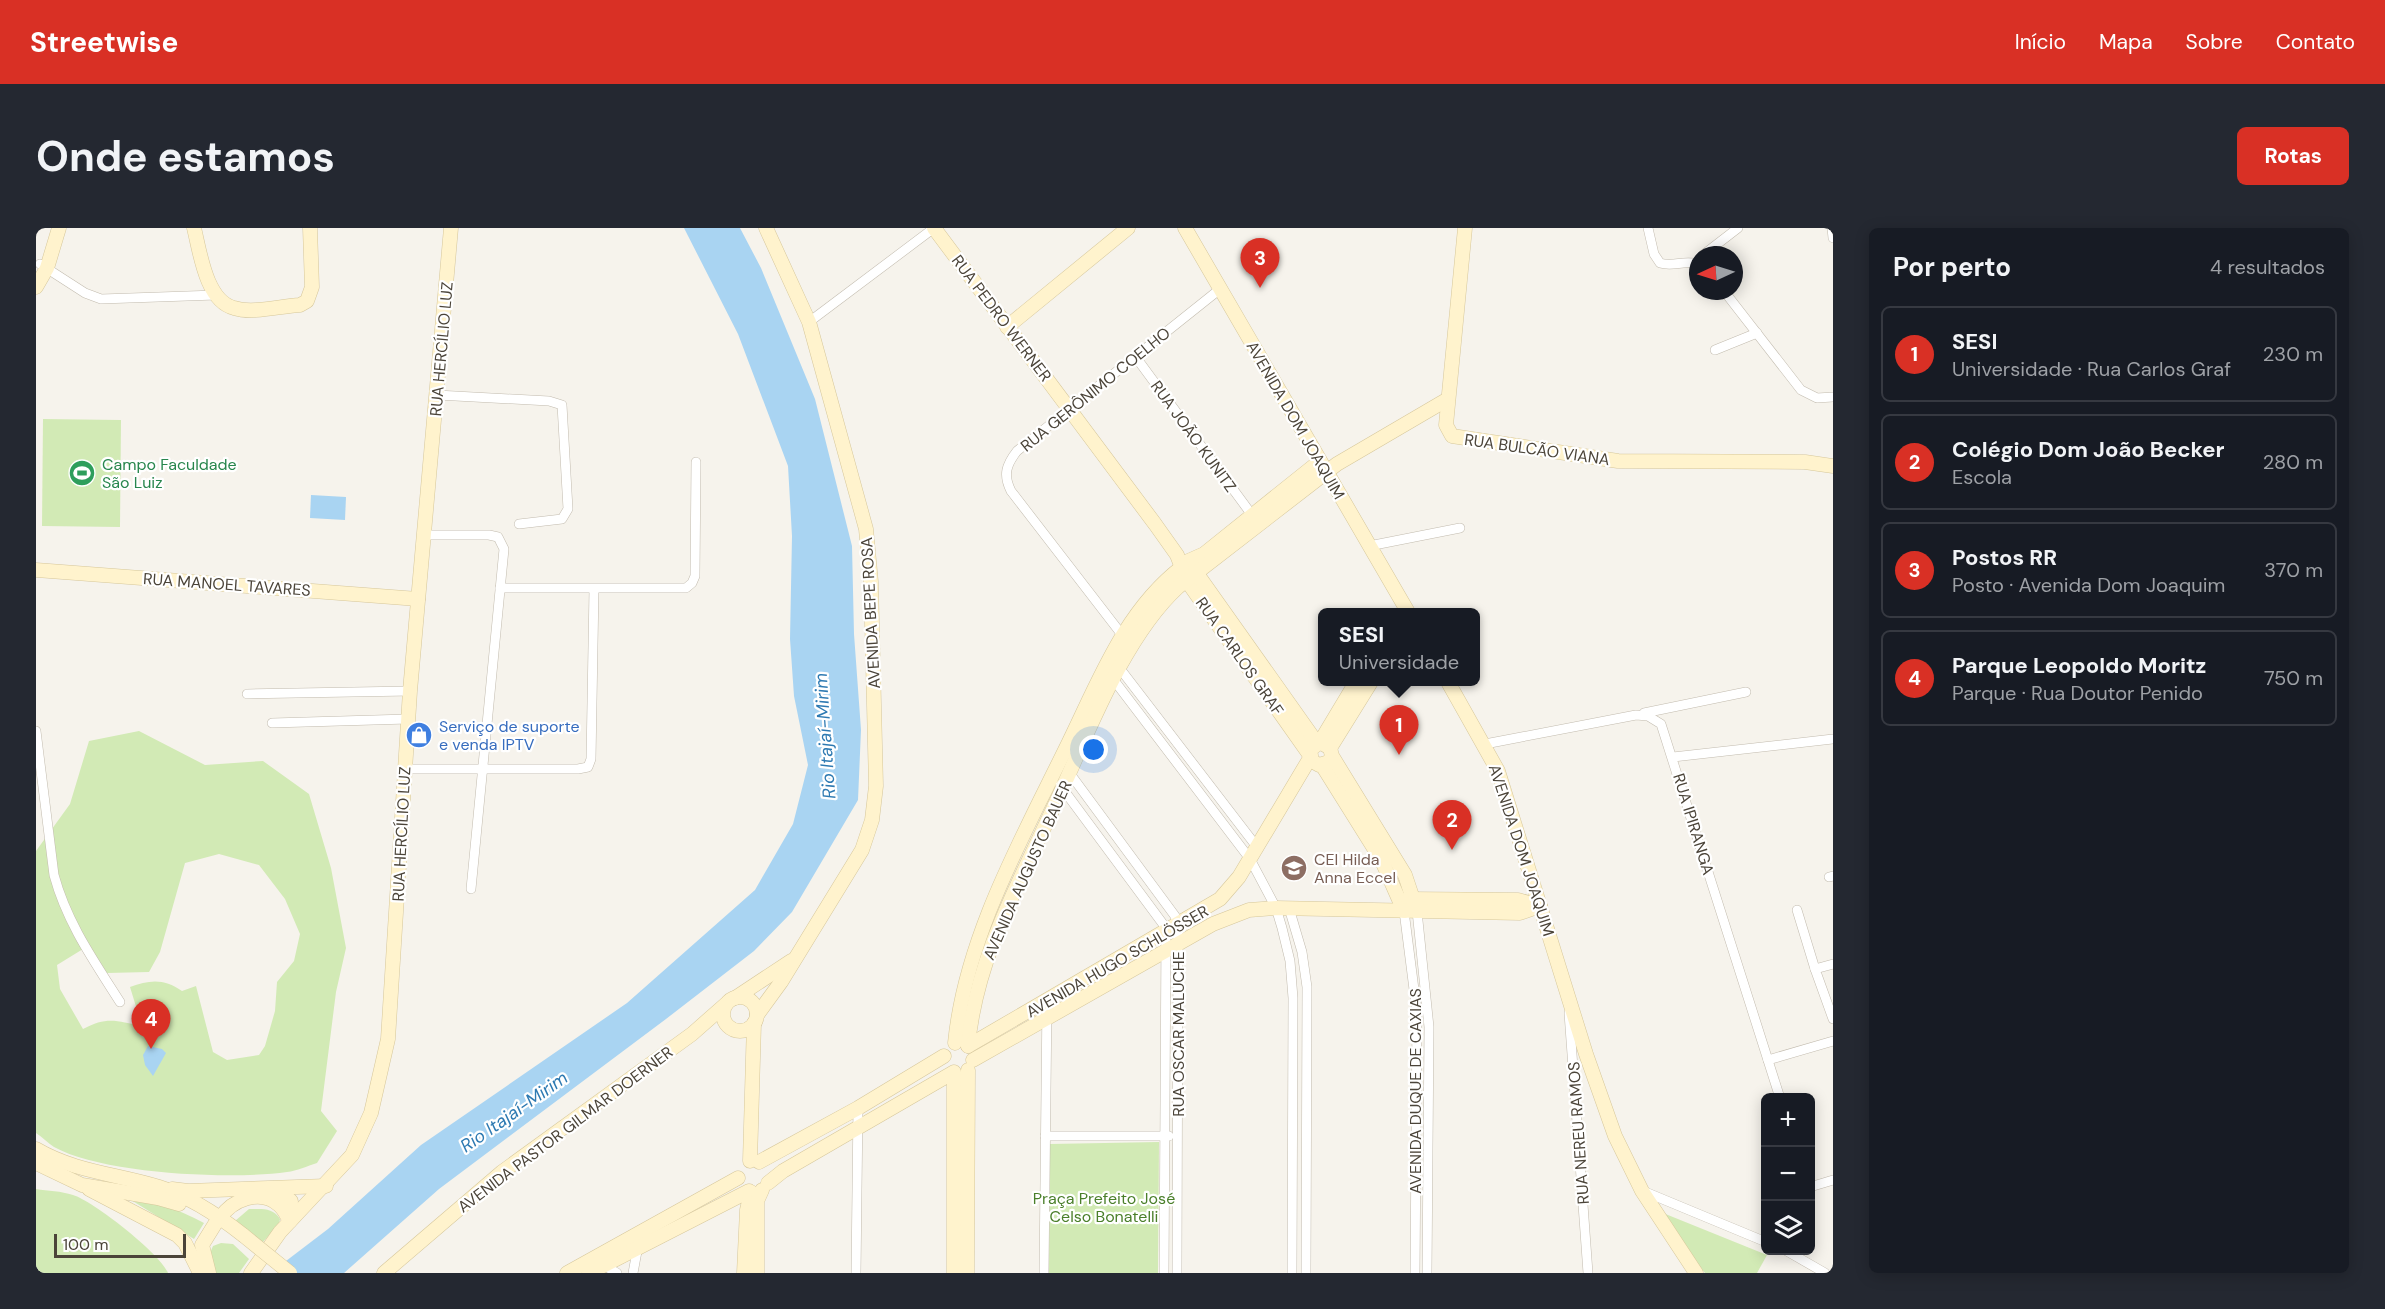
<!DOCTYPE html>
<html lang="pt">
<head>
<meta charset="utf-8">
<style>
	:root { --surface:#171b24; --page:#242831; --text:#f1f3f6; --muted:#9ea1a6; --line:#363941; --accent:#d93025 }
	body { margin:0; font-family:"DM Sans",sans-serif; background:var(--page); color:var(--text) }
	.controls { position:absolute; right:18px; bottom:18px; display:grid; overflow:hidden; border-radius:9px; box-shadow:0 3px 15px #0003 }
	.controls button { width:54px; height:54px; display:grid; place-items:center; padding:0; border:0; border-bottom:2px solid var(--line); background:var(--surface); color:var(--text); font:30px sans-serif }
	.compass { position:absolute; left:1653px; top:18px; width:54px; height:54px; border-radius:50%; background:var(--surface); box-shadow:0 3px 15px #0003; rotate:266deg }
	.scale { position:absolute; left:18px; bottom:15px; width:132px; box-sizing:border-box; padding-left:6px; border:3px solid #4b4439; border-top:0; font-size:16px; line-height:21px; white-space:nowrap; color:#4b4439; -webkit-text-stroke:4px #fff; paint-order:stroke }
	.you { position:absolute; left:1058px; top:522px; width:21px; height:21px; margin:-15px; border:4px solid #fff; border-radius:50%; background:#1a73e8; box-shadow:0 0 0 9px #1a73e833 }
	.badge { display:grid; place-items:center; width:39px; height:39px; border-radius:50%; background:var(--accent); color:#fff; font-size:20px; font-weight:700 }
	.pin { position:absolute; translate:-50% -50px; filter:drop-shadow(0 2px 3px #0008) }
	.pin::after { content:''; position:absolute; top:32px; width:21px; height:18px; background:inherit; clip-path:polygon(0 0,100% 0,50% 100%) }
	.popup { position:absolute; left:1282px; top:380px; width:162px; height:78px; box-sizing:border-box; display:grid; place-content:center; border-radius:9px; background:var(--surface); filter:drop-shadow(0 2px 4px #0005); font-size:20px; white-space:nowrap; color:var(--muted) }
	.popup b { font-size:22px; color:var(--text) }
	.popup::after { content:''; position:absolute; left:50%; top:100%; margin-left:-12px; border:12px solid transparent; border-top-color:var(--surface) }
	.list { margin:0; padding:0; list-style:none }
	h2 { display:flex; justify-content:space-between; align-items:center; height:78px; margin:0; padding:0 24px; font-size:26px }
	h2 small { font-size:20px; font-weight:400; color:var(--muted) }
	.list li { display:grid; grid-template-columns:39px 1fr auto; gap:18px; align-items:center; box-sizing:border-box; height:96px; margin:0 12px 12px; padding:0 12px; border:2px solid var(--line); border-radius:9px }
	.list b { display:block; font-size:22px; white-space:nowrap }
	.list p { margin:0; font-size:20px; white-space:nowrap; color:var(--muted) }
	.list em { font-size:20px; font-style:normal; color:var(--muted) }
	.icon { flex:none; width:33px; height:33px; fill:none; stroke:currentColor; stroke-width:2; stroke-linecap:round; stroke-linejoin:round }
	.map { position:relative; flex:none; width:1797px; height:1045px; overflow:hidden; border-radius:9px }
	header { display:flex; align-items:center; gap:36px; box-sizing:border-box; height:84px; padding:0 30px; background:var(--accent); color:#fff }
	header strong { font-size:28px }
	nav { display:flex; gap:33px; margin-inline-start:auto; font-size:21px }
	.intro { display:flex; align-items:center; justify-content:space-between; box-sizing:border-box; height:144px; padding:0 36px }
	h1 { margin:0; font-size:42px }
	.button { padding:15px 27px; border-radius:9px; background:var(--accent); color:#fff; font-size:21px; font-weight:700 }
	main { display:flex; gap:36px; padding:0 36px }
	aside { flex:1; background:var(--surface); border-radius:9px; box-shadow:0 3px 15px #0003 }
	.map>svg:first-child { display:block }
	.green { fill:#d2eab5; fill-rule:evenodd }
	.water { fill:#a9d4f2 }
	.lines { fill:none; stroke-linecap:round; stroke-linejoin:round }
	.street-casing { stroke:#c2bbae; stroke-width:10 }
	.secondary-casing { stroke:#d6c79b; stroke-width:15 }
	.street { stroke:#fff; stroke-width:9 }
	.secondary { stroke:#fff3cd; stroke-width:14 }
	.secondary-bridge-casing { stroke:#d6c79b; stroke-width:15; stroke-linecap:butt }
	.secondary-bridge { stroke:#fff3cd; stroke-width:14 }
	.labels { text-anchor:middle; stroke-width:4.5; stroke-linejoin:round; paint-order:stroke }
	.street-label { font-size:16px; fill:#4b4439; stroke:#fff }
	.leisure-label { font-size:16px; fill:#27864d; stroke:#fff; text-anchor:start }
	.shop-label { font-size:16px; fill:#366cbe; stroke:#fff; text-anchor:start }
	.education-label { font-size:16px; fill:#785e54; stroke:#fff; text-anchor:start }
	.park-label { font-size:16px; fill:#4a7f2a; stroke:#fff }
	.water-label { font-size:18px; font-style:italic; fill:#2e7ab2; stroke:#fff }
</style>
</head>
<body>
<header>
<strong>Streetwise</strong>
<nav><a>Início</a><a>Mapa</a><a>Sobre</a><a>Contato</a></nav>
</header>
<div class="intro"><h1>Onde estamos</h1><a class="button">Rotas</a></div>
<main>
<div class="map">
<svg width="1797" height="1045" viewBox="0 0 1797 1045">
	<rect width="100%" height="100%" fill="#f6f3ec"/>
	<g class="green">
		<polygon points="7,191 85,192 84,299 6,298"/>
		<path d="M103,503L169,537L227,533L273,566L295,640L310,720L300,764L285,883L301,903L281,935C271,938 261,943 251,944C195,952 67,946 18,919C12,915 6,909 0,905V623L34,576L53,513ZM183,626L223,637L249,671L264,706L258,733L241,754L239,783L229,818L223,827L191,832L177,824L160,758L146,763C128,750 113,752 94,759L106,798C81,793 71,788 47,801L24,761L21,737L47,721L71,745L113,744L124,724L149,635Z"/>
		<polygon points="1123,914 1122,1045 1013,1045 1014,916"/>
		<path d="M0,961C12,963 25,963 37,967C57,973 125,1026 132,1045H0Z"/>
		<path d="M87,967C116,972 142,981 168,995L158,1011Z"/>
		<path d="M213,981C225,981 237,979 244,991L243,996L226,1015L199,993Z"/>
		<polygon points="1627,985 1731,1027 1721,1045 1669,1045 1636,1004"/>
		<polygon points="185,1015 197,1016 213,1031 203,1045 178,1045 173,1027 177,1018"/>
	</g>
	<g class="water">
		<polygon points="648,0 704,0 725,40 779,171 816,318 818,406 825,502 822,572 756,684 718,723 630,791 403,961 308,1045 242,1045 250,1033 292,1001 385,917 591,775 719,662 757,596 772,537 758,468 754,411 756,308 752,238 702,106"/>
		<polygon points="275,267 310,269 309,292 274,290"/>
		<polygon points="112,818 126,821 130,825 117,848 109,837 107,827"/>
	</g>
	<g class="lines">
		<defs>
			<g id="street">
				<path d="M1612,0L1618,26L1624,35C1637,39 1648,32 1662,36"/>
				<polyline points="1796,0 1797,10"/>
				<polyline points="1667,27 1702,0"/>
				<polyline points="4,36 49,65 65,71 180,67"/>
				<polyline points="1688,63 1765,162 1781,170 1797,169"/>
				<polyline points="773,94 898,0"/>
				<polyline points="1679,122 1721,105"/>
				<polyline points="1099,128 1216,287"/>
				<polyline points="401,167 513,173 526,177 532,281 526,291 483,296"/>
				<polyline points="388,307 453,307 462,309 468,321 435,661"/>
				<polyline points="1333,318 1424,300"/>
				<polyline points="464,360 650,360 656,355 659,348 660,234"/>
				<path d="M1090,412L975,263C967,247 970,237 981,223L1184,61"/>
				<polyline points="1082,438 1221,619"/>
				<polyline points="1074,447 1214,631 1240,680 1246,700 1254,733 1257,770 1256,1045"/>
				<polyline points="211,466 374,463"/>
				<polyline points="1608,485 1710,464"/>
				<polyline points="236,495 372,491"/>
				<path d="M0,503L18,647C31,695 58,733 84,774"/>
				<polyline points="1449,516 1600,487 1612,488 1625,496 1744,870"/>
				<polyline points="1637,529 1797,511"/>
				<polyline points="369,541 542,541 552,539 555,531 558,361"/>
				<polyline points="1032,543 1139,688 1142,698 1141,1045"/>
				<polyline points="1024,557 1127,696 1130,705 1128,1045"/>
				<polyline points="1793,649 1797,648"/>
				<polyline points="1253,680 1266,724 1271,759 1270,1045"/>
				<polyline points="1761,682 1779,741"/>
				<polyline points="1368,683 1381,785 1379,1045"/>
				<polyline points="1381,683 1393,799 1391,1045"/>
				<polyline points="1797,736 1779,741 1797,791"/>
				<polyline points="1533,785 1552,1045"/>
				<polyline points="1732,832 1797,813"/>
				<polyline points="1009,908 1133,908"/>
				<polyline points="1774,959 1797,952"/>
				<polyline points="1607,963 1730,1014"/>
				<polyline points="1749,1022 1789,1045"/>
				<polyline points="567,1037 581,1045"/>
				<polyline points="597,1045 602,1018"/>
				<polyline points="820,1045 822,880"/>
				<polyline points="1008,1045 1011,772"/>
			</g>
			<g id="secondary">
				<path d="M158,0C164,24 170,73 198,80C217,86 244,78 264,77L271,73L276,59L274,0"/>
				<polyline points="898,0 1119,296 1141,327 1151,353 1273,526"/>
				<polyline points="1149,0 1372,384"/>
				<polyline points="1429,0 1410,197 1416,208 1582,233 1769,234 1797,238"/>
				<polyline points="0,59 11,40 23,0"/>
				<polyline points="971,99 1092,0"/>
				<polyline points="1150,334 1168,326 1284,233"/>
				<polyline points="1157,340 1281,515"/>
				<polyline points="0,342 382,371"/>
				<polyline points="1412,454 1462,543 1550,826 1579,908 1606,963 1660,1045"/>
				<polyline points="1284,514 1320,454"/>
				<polyline points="1294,520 1335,454"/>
				<polyline points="1296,528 1293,534 1283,537 1276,533 1274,522 1284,514 1294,520 1296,528 1369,647 1381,683"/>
				<polyline points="1286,537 1346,633 1368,683"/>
				<polyline points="1372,671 1482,672 1504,678"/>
				<circle cx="704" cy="786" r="17"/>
				<polyline points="699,770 755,733"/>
				<polyline points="721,787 745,754 826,622 836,592 840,558 835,354 830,301 773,94 730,0"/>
				<path d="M919,815C929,712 984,614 1029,522C1061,458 1087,384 1146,339"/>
				<path d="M932,818C940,726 990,642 1027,559C1056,495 1090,407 1142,359L1301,236L1412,171"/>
				<polyline points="932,818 1184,671 1203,649 1274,530"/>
				<polyline points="937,832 1177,696 1213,682 1240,680 1484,685 1504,678"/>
				<path d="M0,921C39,944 81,946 123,959C152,968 183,988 207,1007"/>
				<polyline points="714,933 718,795"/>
				<polyline points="723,934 822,880 908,828"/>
				<polyline points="0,935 46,957 122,970 143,976"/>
				<polyline points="732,955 747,943 918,844 918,1045"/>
				<polyline points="53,961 141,1007 149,1015 164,1045"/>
				<polyline points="136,961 152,963 290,958"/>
				<polyline points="241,961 255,973 254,993"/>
				<path d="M184,990C196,972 224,960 243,977C248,981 251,988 254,993"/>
				<polyline points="173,1045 166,1017 179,996"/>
				<polyline points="215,1045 244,1004 316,927 335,885 352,811 374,463 415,0"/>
				<polyline points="348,1045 466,944 656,806 690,776"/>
				<polyline points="531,1045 702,950"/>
				<polyline points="553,1045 713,963"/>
				<polyline points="708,1045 711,982 715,964"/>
				<polyline points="721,1045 721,973 726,962"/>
				<polyline points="931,1045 932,842"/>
			</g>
		</defs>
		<use href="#street" class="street-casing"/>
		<use href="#secondary" class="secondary-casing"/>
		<use href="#street" class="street"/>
		<use href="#secondary" class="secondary"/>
		<defs>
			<polyline id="secondary-bridge" points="207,1007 254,1045"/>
		</defs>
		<use href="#secondary-bridge" class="secondary-bridge-casing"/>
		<use href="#secondary-bridge" class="secondary-bridge"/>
	</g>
	<defs>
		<symbol id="stadium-disc" viewBox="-11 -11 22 22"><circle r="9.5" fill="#2e9e5b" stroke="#fff"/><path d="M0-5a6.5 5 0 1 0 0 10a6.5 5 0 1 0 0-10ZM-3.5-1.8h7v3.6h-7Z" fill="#fff"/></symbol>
		<symbol id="shop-disc" viewBox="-11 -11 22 22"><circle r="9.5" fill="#3f7fe0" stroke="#fff"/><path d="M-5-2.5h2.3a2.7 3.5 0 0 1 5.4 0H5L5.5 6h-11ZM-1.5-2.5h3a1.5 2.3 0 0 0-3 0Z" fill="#fff"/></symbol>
		<symbol id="school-disc" viewBox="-11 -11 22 22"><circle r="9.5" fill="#8d6e63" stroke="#fff"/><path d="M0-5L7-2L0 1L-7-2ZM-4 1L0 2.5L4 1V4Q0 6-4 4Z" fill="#fff"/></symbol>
	</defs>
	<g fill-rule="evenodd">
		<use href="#stadium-disc" x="31" y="230" width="30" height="30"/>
		<use href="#shop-disc" x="368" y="492" width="30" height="30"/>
		<use href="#school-disc" x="1243" y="625" width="30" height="30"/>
	</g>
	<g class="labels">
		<g class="street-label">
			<text transform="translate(966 90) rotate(53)" y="6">RUA PEDRO WERNER</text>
			<text transform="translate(405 121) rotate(-85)" y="6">RUA HERCÍLIO LUZ</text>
			<text transform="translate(1059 161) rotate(-39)" y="6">RUA GERÔNIMO COELHO</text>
			<text transform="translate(1260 192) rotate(60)" y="6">AVENIDA DOM JOAQUIM</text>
			<text transform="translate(1158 208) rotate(54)" y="6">RUA JOÃO KUNITZ</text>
			<text transform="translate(1501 221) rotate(8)" y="6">RUA BULCÃO VIANA</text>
			<text transform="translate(191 356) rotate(4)" y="6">RUA MANOEL TAVARES</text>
			<text transform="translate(834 385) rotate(-93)" y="6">AVENIDA BEPE ROSA</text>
			<text transform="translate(1204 428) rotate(55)" y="6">RUA CARLOS GRAF</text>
			<text transform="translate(1658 596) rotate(73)" y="6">RUA IPIRANGA</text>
			<text transform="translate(365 606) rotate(-87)" y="6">RUA HERCÍLIO LUZ</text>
			<text transform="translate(1486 622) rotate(72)" y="6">AVENIDA DOM JOAQUIM</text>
			<text transform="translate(991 642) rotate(-66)" y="6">AVENIDA AUGUSTO BAUER</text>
			<text transform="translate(1081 733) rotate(-30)" y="6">AVENIDA HUGO SCHLÖSSER</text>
			<text transform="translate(1142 806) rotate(-90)" y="6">RUA OSCAR MALUCHE</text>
			<text transform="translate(1379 863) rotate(-90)" y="6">AVENIDA DUQUE DE CAXIAS</text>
			<text transform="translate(529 901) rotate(-37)" y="6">AVENIDA PASTOR GILMAR DOERNER</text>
			<text transform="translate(1542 905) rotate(-94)" y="6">RUA NEREU RAMOS</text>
		</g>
		<g class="leisure-label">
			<text x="66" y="242">Campo Faculdade<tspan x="66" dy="18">São Luiz</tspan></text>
		</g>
		<g class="shop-label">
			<text x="403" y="504">Serviço de suporte<tspan x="403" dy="18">e venda IPTV</tspan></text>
		</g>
		<g class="education-label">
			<text x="1278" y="637">CEI Hilda<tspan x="1278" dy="18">Anna Eccel</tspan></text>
		</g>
		<g class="park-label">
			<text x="1068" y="976">Praça Prefeito José<tspan x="1068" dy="18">Celso Bonatelli</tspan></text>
		</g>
		<g class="water-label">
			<text transform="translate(789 508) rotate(-94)" y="6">Rio Itajaí-Mirim</text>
			<text transform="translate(478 884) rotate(-35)" y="6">Rio Itajaí-Mirim</text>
		</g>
	</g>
</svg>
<div class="controls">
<button>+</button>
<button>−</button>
<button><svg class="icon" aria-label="layers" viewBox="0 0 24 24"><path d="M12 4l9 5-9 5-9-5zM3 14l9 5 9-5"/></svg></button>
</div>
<svg class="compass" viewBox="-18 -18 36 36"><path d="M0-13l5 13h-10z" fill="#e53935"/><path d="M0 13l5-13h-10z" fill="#9ea1a6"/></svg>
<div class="scale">100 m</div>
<div class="you"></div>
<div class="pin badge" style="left:1363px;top:527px">1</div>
<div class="popup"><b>SESI</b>Universidade</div>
<div class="pin badge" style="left:1416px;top:622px">2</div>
<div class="pin badge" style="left:1224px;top:60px">3</div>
<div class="pin badge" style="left:115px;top:821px">4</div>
</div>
<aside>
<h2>Por perto<small>4 resultados</small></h2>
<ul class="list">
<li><span class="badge">1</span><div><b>SESI</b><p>Universidade · Rua Carlos Graf</p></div><em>230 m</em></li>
<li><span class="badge">2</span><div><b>Colégio Dom João Becker</b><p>Escola</p></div><em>280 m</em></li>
<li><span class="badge">3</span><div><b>Postos RR</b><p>Posto · Avenida Dom Joaquim</p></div><em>370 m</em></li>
<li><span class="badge">4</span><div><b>Parque Leopoldo Moritz</b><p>Parque · Rua Doutor Penido</p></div><em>750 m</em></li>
</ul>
</aside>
</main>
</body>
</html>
